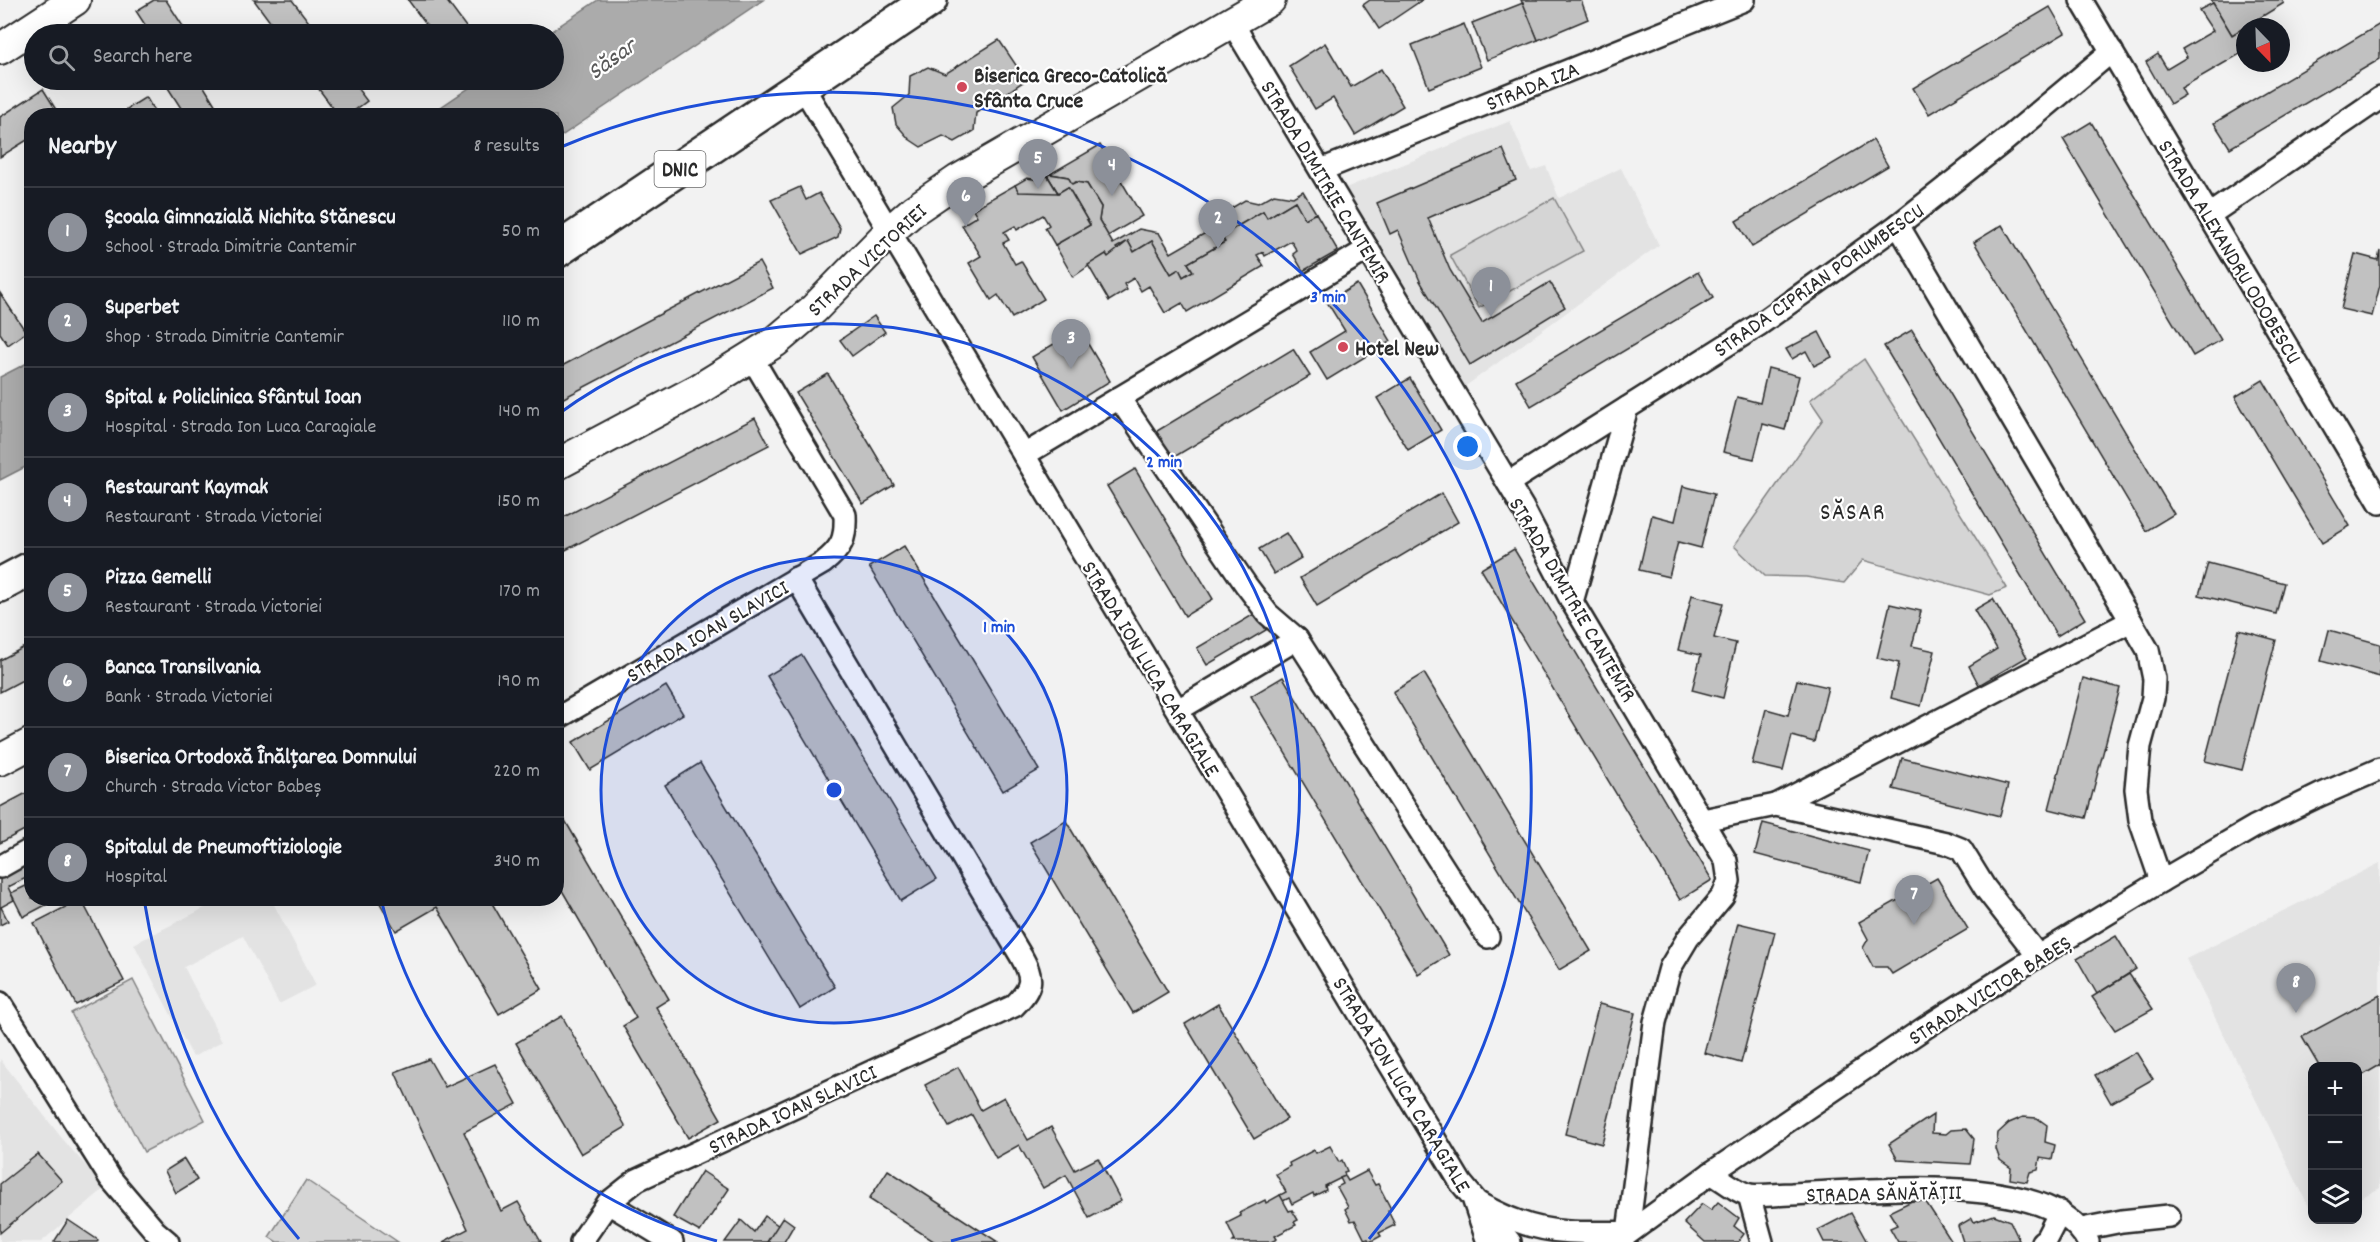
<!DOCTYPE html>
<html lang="en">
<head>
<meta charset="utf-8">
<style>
	:root { --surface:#171b24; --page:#20242c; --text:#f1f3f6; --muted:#9ea1a6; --line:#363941; --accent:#8c9099 }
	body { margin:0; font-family:Dekko,sans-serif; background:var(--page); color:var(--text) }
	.controls { position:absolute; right:18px; bottom:18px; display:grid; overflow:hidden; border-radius:12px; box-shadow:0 6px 24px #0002 }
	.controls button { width:54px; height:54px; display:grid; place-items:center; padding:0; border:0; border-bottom:2px solid var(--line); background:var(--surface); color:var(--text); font:30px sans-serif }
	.compass { position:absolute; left:2236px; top:18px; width:54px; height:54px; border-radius:50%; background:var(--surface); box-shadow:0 6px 24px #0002; rotate:157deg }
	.you { position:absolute; left:1468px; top:447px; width:21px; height:21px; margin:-15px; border:4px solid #fff; border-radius:50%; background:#1a73e8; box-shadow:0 0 0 9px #1a73e833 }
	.badge { display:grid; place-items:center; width:39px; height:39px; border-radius:50%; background:var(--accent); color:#fff; font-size:20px; font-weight:700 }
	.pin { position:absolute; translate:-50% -50px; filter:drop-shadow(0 2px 3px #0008) }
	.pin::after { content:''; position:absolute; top:32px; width:21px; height:18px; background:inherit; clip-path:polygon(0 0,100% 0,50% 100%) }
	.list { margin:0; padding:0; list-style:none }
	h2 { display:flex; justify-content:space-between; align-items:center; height:78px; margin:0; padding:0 24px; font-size:26px }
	h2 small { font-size:20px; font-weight:400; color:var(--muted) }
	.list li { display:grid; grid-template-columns:39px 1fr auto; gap:18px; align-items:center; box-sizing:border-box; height:90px; padding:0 24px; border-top:2px solid var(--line) }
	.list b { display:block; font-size:22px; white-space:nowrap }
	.list p { margin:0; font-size:20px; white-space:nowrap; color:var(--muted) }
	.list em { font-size:20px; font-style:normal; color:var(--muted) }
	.icon { flex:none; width:33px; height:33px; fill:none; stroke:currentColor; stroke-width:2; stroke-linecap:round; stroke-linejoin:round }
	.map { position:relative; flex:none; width:2380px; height:1242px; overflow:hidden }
	.search { position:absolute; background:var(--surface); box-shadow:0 6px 24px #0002; left:24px; top:24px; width:540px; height:66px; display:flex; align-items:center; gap:15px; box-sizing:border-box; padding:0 21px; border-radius:33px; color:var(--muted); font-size:22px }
	.panel { position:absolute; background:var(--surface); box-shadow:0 6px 24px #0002; left:24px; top:108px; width:540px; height:798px; border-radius:24px }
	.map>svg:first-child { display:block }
	.built { fill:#e3e3e3 }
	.green { fill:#d5d5d5; stroke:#808080; stroke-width:1.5 }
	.water { fill:#ababab; stroke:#787878; stroke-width:1.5 }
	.building { fill:#c1c1c1; stroke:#2b2b2b; stroke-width:1.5 }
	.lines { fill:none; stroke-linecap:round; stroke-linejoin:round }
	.street-casing { stroke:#2b2b2b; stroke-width:26 }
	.secondary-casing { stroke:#2b2b2b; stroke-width:34 }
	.primary-casing { stroke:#2b2b2b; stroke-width:38 }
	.street { stroke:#fff; stroke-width:21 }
	.secondary { stroke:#fff; stroke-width:30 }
	.primary { stroke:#fff; stroke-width:33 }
	.ring { fill:none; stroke:#1d4ed8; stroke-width:3 }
	.poi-dot { fill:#d1495b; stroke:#fff; stroke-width:2 }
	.labels { text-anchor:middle; stroke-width:4.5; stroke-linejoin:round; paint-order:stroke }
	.shield { fill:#fff; stroke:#6b6b6b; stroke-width:1.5 }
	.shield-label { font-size:21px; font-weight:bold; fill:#2b2b2b }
	.poi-label { font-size:22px; font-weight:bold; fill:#2b2b2b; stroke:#fff; text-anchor:start }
	.street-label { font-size:22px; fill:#2b2b2b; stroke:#fff }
	.water-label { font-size:24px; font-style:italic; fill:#585858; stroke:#fff }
	.neighbourhood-label { font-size:24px; letter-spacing:1.5px; fill:#2b2b2b; stroke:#fff }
	.centre { fill:#1d4ed8; stroke:#fff; stroke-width:3 }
	.ring-label { font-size:18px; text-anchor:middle; font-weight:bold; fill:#1d4ed8; stroke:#fff; stroke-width:4.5; stroke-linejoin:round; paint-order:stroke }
</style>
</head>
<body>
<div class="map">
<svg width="2380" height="1242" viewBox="0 0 2380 1242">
	<rect width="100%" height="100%" fill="#f2f2f2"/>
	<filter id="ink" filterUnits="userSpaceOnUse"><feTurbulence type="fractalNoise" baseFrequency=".0167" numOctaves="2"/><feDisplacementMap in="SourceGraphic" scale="12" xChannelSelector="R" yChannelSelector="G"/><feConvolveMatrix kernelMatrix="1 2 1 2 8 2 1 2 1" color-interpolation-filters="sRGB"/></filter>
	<g filter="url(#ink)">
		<g class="built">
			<polygon points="1510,121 1531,171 1546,166 1559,198 1621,168 1659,245 1463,388 1343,189"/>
			<polygon points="2380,863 2380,1188 2358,1199 2358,1066 2312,1066 2312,1213 2186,959"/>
			<polygon points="222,899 271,899 316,985 279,1004 243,936 184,967 222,1041 193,1057 134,944"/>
			<polygon points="0,1059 61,1137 105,1188 41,1242 0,1242"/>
		</g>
		<g class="green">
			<polygon points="1554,198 1583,251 1479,308 1450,255"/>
			<polygon points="1864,359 2007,588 1990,595 1863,560 1844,583 1806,577 1765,576 1734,546 1823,419 1810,400"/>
			<polygon points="133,980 205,1120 144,1152 71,1013"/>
			<polygon points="306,1180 398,1242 277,1242 269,1237"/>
		</g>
		<g class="water">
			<polygon points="598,0 763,0 557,139 556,116 429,115 481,80 554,80 554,34 547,34"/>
			<polygon points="31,361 31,464 0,480 0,377"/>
		</g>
		<g class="building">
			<polygon points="154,0 166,0 188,34 151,34 136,11"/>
			<polygon points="254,0 292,0 318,34 279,34"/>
			<polygon points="408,0 446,0 469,31 464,34 433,34"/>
			<polygon points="1370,0 1422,0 1379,29 1363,5"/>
			<polygon points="1521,0 1581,0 1588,19 1538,40"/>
			<polygon points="2211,0 2282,0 2284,3 2232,35"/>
			<polygon points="1523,3 1538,40 1487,60 1472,23"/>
			<polygon points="2213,3 2232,35 2240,30 2245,39 2245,51 2181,88 2185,95 2170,104 2146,62 2158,54 2167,69 2187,57 2182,49 2213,31 2199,10"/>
			<polygon points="2050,7 2065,33 1929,114 1913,88"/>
			<polygon points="1464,24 1481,67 1429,88 1412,45"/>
			<polygon points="2380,24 2380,59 2230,148 2214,123"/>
			<polygon points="999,40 1026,80 976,113 974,131 955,142 943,136 921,147 909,139 896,124 893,108 909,95 910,76 928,67 945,74"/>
			<polygon points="1325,43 1351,87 1381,69 1403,106 1355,135 1333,98 1315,109 1289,66"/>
			<polygon points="163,80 200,80 222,116 186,116"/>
			<polygon points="312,80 351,80 367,101 347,116 339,116"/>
			<polygon points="43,89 60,116 32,116 32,137 0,157 0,117"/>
			<polygon points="146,97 157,116 132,116 127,109"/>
			<polygon points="2091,122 2221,340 2193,356 2063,139"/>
			<polygon points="1873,140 1888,166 1752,247 1736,221"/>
			<polygon points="1100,145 1142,216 1108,236 1099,220 1101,207 1087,184 1076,182 1072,184 1068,177 1050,174"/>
			<polygon points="1503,149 1516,180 1428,218 1450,270 1482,323 1550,282 1565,307 1470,365 1420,281 1398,230 1390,234 1377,203"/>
			<polygon points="1050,174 1068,177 1072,184 1076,182 1087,184 1101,207 1099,220 1113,244 1139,229 1159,233 1171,253 1216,227 1218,216 1245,200 1258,203 1274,194 1293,197 1303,191 1316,213 1305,219 1295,201 1267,218 1263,211 1221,236 1225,242 1188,263 1193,271 1183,277 1179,269 1171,274 1152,241 1134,252 1128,241 1116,248 1118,251 1108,257 1106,254 1073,277 1055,245 1090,225 1068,187 1058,193 1047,175"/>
			<polygon points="1047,175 1058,193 1068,187 1090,225 1055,245 1045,228 1049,225 1043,215 1017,230 1015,226 1004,232 1009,240 1003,243 1015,264 1021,261 1044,299 1012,318 998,295 991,300 969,263 981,256 962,225 977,216 973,209 1015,185 1019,192"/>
			<polygon points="1047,175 1058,193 1019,192 1015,185 1027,178 1039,180"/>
			<polygon points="800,187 806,200 819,193 840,228 838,237 802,254 771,200"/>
			<polygon points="1295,201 1305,219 1316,213 1338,251 1303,271 1293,254 1297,251 1291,241 1265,256 1263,252 1257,255 1264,266 1187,312 1182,303 1165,313 1149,286 1141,291 1134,278 1124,284 1127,290 1109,301 1088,265 1106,254 1108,257 1128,241 1134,252 1152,241 1171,274 1179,269 1183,277 1193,271 1188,263 1225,242 1221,236 1263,211 1267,218"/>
			<polygon points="2002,225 2174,514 2146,531 1974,242"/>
			<polygon points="2380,250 2380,285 2372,316 2341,309 2355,254 2378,260"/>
			<polygon points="759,262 773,288 556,402 556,369"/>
			<polygon points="1698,272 1713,298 1531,406 1516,380"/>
			<polygon points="1357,284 1391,341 1327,380 1310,352 1345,331 1327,302"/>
			<polygon points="0,293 26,332 8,345 0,333"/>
			<polygon points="874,316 885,332 852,356 840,340"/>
			<polygon points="1079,329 1110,381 1063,410 1032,357"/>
			<polygon points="1912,330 2085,619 2057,636 1884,346"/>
			<polygon points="1819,332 1832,357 1814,366 1806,351 1792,359 1786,349"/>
			<polygon points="1293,349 1310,376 1169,460 1152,434"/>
			<polygon points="1768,368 1799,376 1785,430 1763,424 1754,459 1723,452 1737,397 1760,403"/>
			<polygon points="828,374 894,485 863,504 796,393"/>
			<polygon points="1410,378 1441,430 1408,450 1377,398"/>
			<polygon points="2263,380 2350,526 2322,543 2235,397"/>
			<polygon points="755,418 769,445 556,555 556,521"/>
			<polygon points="1135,469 1213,599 1185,616 1107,486"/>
			<polygon points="1683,486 1714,494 1701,548 1678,542 1669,577 1639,570 1652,515 1675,521"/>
			<polygon points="1442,493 1458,522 1317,606 1300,578"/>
			<polygon points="1286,533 1301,558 1274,574 1259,549"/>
			<polygon points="904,546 1039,770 1003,791 869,567"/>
			<polygon points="1514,549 1712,880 1680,900 1481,569"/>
			<polygon points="2208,563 2284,583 2276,614 2199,595"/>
			<polygon points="1692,595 1723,603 1714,638 1736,643 1723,698 1692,690 1701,655 1678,650"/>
			<polygon points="1993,599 2027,657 1979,685 1969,666 1997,649 1974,610"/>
			<polygon points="1890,604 1921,611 1912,646 1935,651 1921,706 1891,698 1899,663 1877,658"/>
			<polygon points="1256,613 1266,630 1207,665 1197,648"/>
			<polygon points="2239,630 2276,640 2242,770 2205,761"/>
			<polygon points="2329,630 2380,644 2380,677 2321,661"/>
			<polygon points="32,643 32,675 0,692 0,660"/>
			<polygon points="802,655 937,879 901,901 767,676"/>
			<polygon points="1424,673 1591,951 1559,970 1393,692"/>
			<polygon points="1283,677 1449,955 1418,974 1251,696"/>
			<polygon points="2083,678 2120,688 2086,818 2049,809"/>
			<polygon points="1797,680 1828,687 1814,742 1792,736 1783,771 1752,764 1766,709 1788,715"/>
			<polygon points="666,686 683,714 590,770 573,742"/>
			<polygon points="1902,758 2008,785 2000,816 1893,789"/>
			<polygon points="700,763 835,987 800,1009 665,785"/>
			<polygon points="32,790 32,826 0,843 0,807"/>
			<polygon points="556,805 669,999 656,1007 721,1119 688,1138 623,1026 636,1018 556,880"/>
			<polygon points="1066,821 1168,992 1133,1013 1030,842"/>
			<polygon points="1763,823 1869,851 1861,882 1755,854"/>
			<polygon points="32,856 32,875 8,887 14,900 1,907 8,921 0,925 0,872"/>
			<polygon points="1937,878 1968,929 1892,974 1887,967 1873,967 1863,948 1868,939 1859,922"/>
			<polygon points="32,883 32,898 59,898 23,917 11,893"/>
			<polygon points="377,898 489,898 542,989 499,1014 437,907 396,931"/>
			<polygon points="81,899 124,981 76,1005 34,923"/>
			<polygon points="1738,923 1775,932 1741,1063 1704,1053"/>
			<polygon points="2116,936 2136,969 2097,994 2077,959"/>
			<polygon points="2129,974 2153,1009 2115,1030 2092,997"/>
			<polygon points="2380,995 2380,1065 2358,1078 2358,1066 2319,1066 2302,1037"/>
			<polygon points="1218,1004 1287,1119 1254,1139 1185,1024"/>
			<polygon points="1599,1004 1635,1013 1602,1144 1565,1134"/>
			<polygon points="562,1016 626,1127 581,1154 516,1043"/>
			<polygon points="2136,1052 2153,1079 2111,1103 2095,1075"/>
			<polygon points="429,1059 445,1087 495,1064 517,1104 464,1132 501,1211 518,1202 541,1242 443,1242 468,1229 395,1072"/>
			<polygon points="958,1067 981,1110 1004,1097 1028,1140 1051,1127 1075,1170 1098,1158 1121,1201 1089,1218 1066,1175 1043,1188 1019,1145 996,1158 972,1115 949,1127 925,1085"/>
			<polygon points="1933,1115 1932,1133 1946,1134 1951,1130 1966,1129 1974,1139 1970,1164 1898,1160 1889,1144"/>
			<polygon points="2023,1117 2037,1118 2047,1125 2045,1142 2055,1145 2052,1160 2040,1158 2038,1170 2030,1172 2027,1182 2010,1179 2011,1168 2000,1160 1996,1149 1998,1133 2009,1123"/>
			<polygon points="1330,1146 1339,1162 1342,1160 1347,1171 1344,1172 1345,1176 1325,1186 1326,1190 1314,1196 1313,1193 1292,1204 1289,1198 1283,1201 1280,1195 1286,1192 1276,1174 1290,1166 1289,1163 1314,1150 1316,1153"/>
			<polygon points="38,1154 62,1181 0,1233 0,1184"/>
			<polygon points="184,1159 197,1180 176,1193 165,1171"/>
			<polygon points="888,1170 998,1242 935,1242 869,1199"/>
			<polygon points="702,1171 729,1189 700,1232 673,1217"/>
			<polygon points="1367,1171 1375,1185 1378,1184 1391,1209 1388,1211 1395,1225 1379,1233 1381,1236 1370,1242 1368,1239 1365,1240 1355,1220 1351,1221 1345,1209 1348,1207 1337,1187 1343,1184 1340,1178 1345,1176 1348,1181"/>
			<polygon points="1280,1195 1289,1211 1292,1210 1298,1220 1294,1222 1296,1225 1275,1236 1277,1239 1271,1242 1233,1242 1235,1240 1227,1223 1241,1216 1239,1213 1265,1200 1266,1203"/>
			<polygon points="1922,1196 1952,1242 1898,1242 1890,1228 1897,1225 1889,1212"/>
			<polygon points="1718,1202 1739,1218 1734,1226 1744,1234 1738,1242 1705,1242 1684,1223 1702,1204 1711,1210"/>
			<polygon points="1851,1213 1867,1242 1824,1242 1818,1230"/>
			<polygon points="1994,1215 2010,1221 2019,1240 1963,1242 1958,1226 1972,1218 1974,1222"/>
			<polygon points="765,1216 779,1226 767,1242 725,1242 741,1220 754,1232"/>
			<polygon points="783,1217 794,1225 784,1242 767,1242"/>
			<polygon points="68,1220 98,1240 97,1242 54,1242"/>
		</g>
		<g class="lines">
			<defs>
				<g id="street">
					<polyline points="2081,0 2380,503"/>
					<path d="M1231,21L1523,508L1572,602L1726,861L1729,881L1723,896L1688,938L1670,968L1655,1022L1628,1232C1590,1233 1553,1235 1517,1221C1502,1216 1488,1208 1474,1201L1488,1242"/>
					<polyline points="803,87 1461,1183 1510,1242"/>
					<polyline points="1321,170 1744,0"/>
					<polyline points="2209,215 2380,98"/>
					<polyline points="1898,225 2148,650 2154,679 2153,698 2140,746 2136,789 2140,820 2161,881"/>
					<polyline points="1119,398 1246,585 1268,614 1297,639"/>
					<polyline points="1024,455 1368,249"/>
					<polyline points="1508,483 1760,324 1898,225 2002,143 2112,51"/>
					<polyline points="1572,602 1627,408"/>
					<polyline points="1178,710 1297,639 1488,937"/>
					<path d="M556,719L823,563C842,548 846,539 845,515L752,358"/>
					<polyline points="1776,805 2131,621"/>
					<polyline points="1703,820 1776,805 1946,843 1961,849 1985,888 2038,956"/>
					<polyline points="0,867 32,849"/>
					<polyline points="0,1003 110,1178 155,1231 168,1242"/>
					<path d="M1711,1173C1722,1179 1738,1193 1750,1195C1763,1197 1778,1194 1791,1194C1863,1192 2051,1168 2088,1242"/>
					<polyline points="1749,1195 1762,1242"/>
					<polyline points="608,1203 672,1242"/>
					<polyline points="2082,1229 2122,1221 2169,1216"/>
					<polyline points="1622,1238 1711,1173 1926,1027 2038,956 2161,881 2254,827 2320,795 2380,769"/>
					<path d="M581,1242L608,1203L637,1180L1014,1006C1033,987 1034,979 1021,956L796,578"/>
					<polyline points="2042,1242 2046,1239 2060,1212"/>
				</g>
				<g id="secondary">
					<polyline points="0,49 75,0"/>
					<polyline points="556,465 699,389 775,342 814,309 890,231 914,210 958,180 1270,0"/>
					<polyline points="0,760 32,743"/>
				</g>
				<g id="primary">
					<polyline points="556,251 930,0"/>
					<polyline points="0,585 32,568"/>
				</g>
			</defs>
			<use href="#street" class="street-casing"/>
			<use href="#secondary" class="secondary-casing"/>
			<use href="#primary" class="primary-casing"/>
			<use href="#street" class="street"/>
			<use href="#secondary" class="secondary"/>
			<use href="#primary" class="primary"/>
		</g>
	</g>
	<circle cx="834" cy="790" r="233" fill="#1d4ed8" fill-opacity=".12"/>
	<g class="ring">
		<circle cx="834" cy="790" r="233"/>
		<path d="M717 1241A466 466 0 0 1 381 899M557 415A466 466 0 1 1 951 1241"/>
		<path d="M299 1239A699 699 0 0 1 144 899M561 147A699 699 0 0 1 1369 1239"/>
	</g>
	<g class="poi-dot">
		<circle cx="962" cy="87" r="6"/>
		<circle cx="1343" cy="347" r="6"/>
	</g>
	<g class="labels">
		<rect class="shield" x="654.5" y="151" width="51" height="36" rx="4.5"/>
		<g class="shield-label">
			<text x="680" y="176">DN1C</text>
		</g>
		<g class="poi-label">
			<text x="974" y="82">Biserica Greco-Catolică<tspan x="974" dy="25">Sfânta Cruce</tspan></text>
			<text x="1355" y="355">Hotel New</text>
		</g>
		<g class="street-label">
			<text transform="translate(1532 85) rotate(-22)" y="8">STRADA IZA</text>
			<text transform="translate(1327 181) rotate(59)" y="8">STRADA DIMITRIE CANTEMIR</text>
			<text transform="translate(2231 251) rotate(59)" y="8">STRADA ALEXANDRU ODOBESCU</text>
			<text transform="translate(866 259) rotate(-43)" y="8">STRADA VICTORIEI</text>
			<text transform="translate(1818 279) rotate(-35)" y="8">STRADA CIPRIAN PORUMBESCU</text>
			<text transform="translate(1574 599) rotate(60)" y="8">STRADA DIMITRIE CANTEMIR</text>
			<text transform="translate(707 630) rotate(-30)" y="8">STRADA IOAN SLAVICI</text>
			<text transform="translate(1152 668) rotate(59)" y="8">STRADA ION LUCA CARAGIALE</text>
			<text transform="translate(1989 989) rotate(-32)" y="8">STRADA VICTOR BABEȘ</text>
			<text transform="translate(1403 1084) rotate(59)" y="8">STRADA ION LUCA CARAGIALE</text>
			<text transform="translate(792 1108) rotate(-25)" y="8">STRADA IOAN SLAVICI</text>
			<text transform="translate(1884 1192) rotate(-1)" y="8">STRADA SĂNĂTĂȚII</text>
		</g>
		<g class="water-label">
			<text transform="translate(611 58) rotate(-36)" y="8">Săsar</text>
		</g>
		<g class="neighbourhood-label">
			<text x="1853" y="519">SĂSAR</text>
		</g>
	</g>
	<circle cx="834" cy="790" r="9" class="centre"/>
	<g class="ring-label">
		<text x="1328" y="302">3 min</text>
		<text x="1164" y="467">2 min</text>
		<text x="999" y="632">1 min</text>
	</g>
</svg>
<div class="controls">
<button>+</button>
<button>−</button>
<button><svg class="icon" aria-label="layers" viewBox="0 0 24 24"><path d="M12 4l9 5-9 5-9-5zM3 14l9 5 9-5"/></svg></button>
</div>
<svg class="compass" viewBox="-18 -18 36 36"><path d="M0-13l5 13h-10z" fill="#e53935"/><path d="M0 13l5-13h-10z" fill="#9ea1a6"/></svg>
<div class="you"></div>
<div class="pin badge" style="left:1491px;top:317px">1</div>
<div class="pin badge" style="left:1218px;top:249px">2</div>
<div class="pin badge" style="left:1071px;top:369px">3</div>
<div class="pin badge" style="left:1112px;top:196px">4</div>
<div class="pin badge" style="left:1038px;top:189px">5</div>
<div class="pin badge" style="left:966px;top:227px">6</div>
<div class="pin badge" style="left:1914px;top:925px">7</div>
<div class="pin badge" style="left:2296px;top:1013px">8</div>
<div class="search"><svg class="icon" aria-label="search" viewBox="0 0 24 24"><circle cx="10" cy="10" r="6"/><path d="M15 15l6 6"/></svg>Search here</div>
<section class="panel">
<h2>Nearby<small>8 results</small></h2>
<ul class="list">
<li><span class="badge">1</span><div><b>Școala Gimnazială Nichita Stănescu</b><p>School · Strada Dimitrie Cantemir</p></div><em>50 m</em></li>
<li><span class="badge">2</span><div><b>Superbet</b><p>Shop · Strada Dimitrie Cantemir</p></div><em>110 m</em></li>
<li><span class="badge">3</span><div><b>Spital &amp; Policlinica Sfântul Ioan</b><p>Hospital · Strada Ion Luca Caragiale</p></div><em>140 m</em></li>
<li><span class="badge">4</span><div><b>Restaurant Kaymak</b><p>Restaurant · Strada Victoriei</p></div><em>150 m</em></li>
<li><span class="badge">5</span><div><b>Pizza Gemelli</b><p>Restaurant · Strada Victoriei</p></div><em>170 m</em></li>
<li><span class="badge">6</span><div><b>Banca Transilvania</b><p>Bank · Strada Victoriei</p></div><em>190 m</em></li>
<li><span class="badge">7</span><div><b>Biserica Ortodoxă Înălțarea Domnului</b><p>Church · Strada Victor Babeș</p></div><em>220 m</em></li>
<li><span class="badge">8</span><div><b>Spitalul de Pneumoftiziologie</b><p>Hospital</p></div><em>340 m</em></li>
</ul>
</section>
</div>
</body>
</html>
